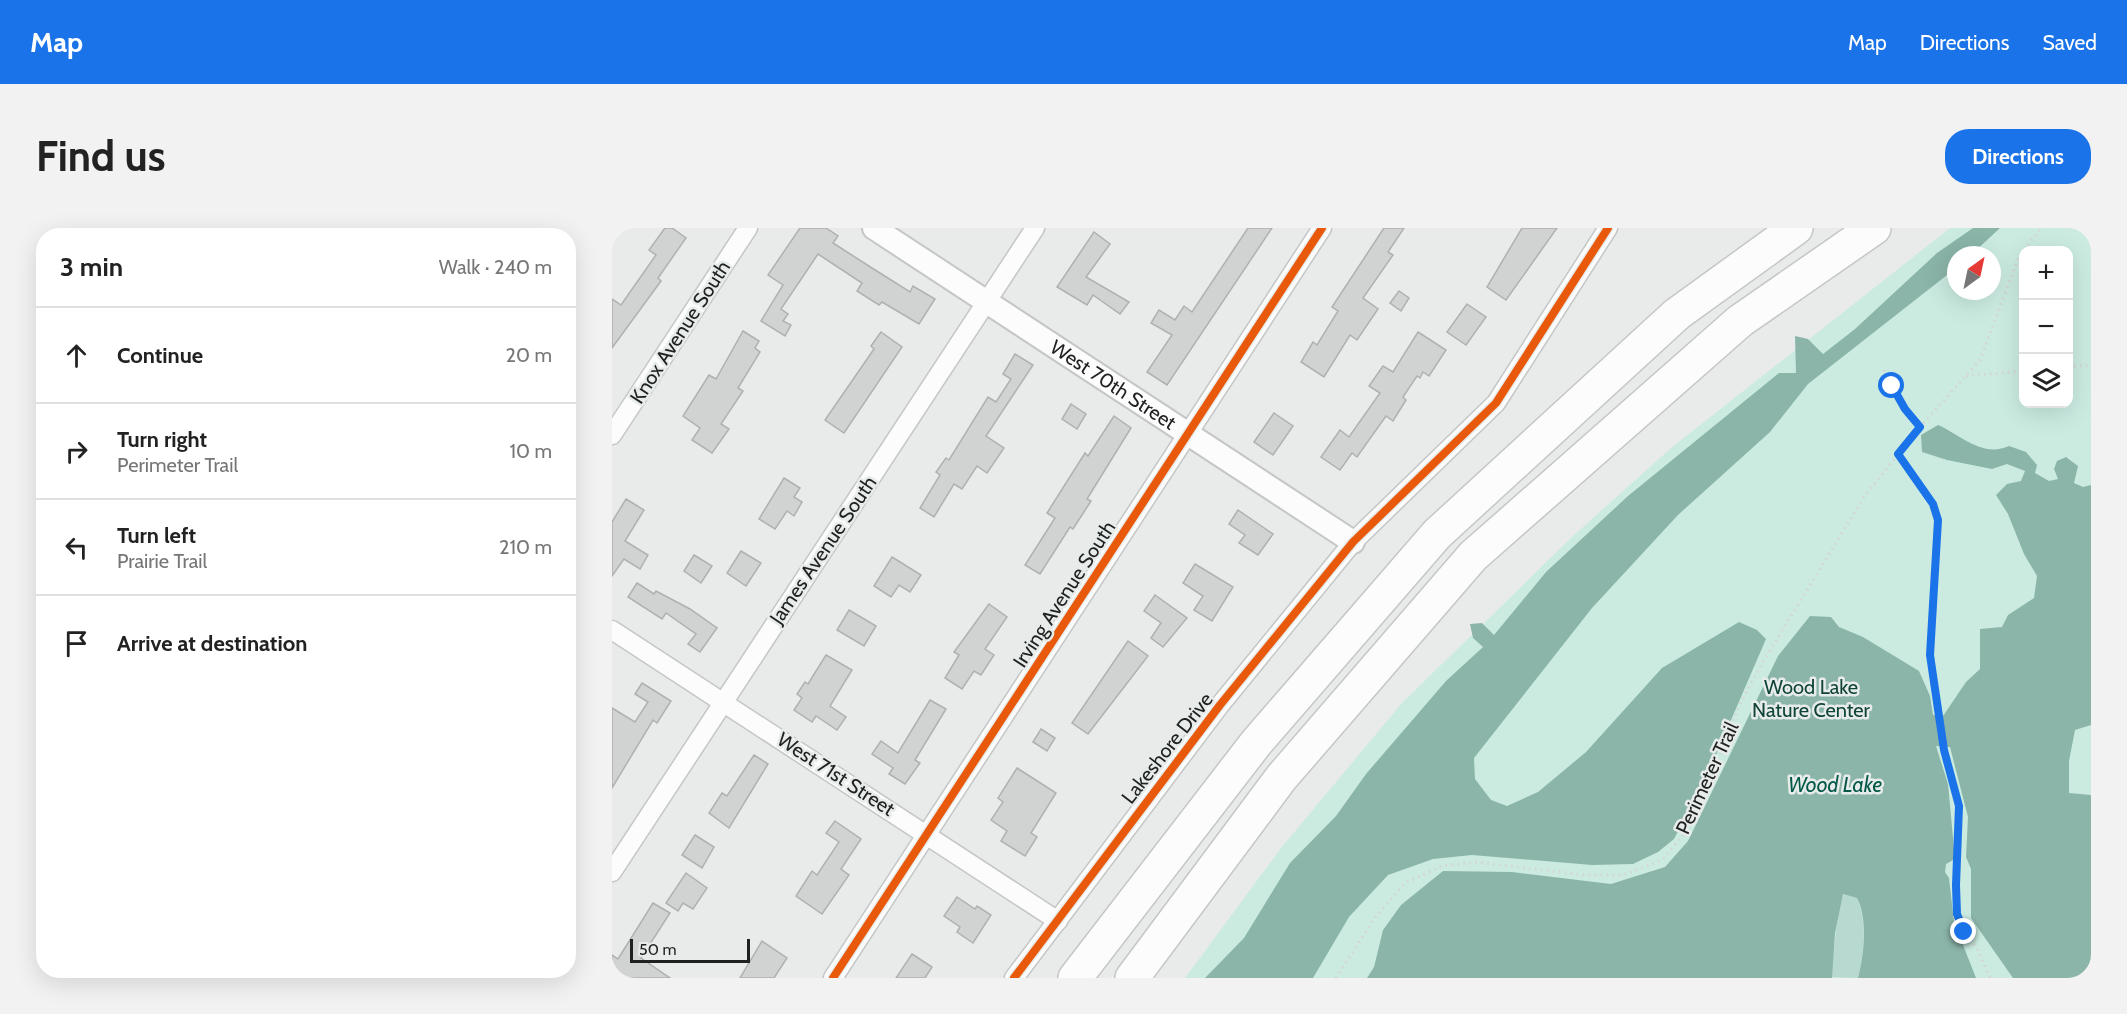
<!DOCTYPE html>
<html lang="en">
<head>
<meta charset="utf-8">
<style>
	:root { --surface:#fff; --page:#f2f2f2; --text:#222; --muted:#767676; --line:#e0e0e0; --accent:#1a73e8 }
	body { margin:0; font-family:Cabin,sans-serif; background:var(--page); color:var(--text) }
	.controls { position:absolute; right:18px; top:18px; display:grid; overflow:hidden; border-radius:12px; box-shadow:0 6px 24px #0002 }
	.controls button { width:54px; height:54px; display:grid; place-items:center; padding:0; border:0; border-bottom:2px solid var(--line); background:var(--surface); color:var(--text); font:30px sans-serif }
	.compass { position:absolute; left:1335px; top:18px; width:54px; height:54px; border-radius:50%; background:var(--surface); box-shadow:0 6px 24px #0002; rotate:33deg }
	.scale { position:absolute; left:18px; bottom:15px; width:120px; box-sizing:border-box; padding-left:6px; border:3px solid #1f2020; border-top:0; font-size:16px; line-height:21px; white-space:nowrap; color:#1f2020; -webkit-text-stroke:4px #e7eceb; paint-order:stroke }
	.stop { position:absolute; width:18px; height:18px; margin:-14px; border:4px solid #1a73e8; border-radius:50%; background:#fff }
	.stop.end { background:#1a73e8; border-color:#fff; box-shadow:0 2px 6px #0008 }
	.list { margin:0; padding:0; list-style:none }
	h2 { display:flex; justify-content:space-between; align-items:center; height:78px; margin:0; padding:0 24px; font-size:26px }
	h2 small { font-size:20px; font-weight:400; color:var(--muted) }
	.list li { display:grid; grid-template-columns:39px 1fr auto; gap:18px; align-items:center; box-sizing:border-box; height:96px; padding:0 24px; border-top:2px solid var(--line) }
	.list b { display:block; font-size:22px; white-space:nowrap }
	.list p { margin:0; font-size:20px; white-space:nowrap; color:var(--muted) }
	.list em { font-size:20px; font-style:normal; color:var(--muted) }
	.icon { flex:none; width:33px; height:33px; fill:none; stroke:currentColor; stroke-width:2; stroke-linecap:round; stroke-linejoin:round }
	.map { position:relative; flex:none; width:1479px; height:750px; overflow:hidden; border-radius:24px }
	header { display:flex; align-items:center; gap:36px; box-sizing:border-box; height:84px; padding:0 30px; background:var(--accent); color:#fff }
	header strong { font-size:28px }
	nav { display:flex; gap:33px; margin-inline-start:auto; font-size:21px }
	.intro { display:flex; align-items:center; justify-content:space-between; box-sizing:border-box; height:144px; padding:0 36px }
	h1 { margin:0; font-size:42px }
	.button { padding:15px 27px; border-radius:24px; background:var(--accent); color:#fff; font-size:21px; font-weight:700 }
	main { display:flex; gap:36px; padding:0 36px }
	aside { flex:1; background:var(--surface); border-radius:24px; box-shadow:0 6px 24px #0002 }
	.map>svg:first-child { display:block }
	.green { fill:#cbebe1; fill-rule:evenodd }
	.forest { fill:#b8d9d0 }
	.water { fill:#8bb5a9 }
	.building { fill:#d1d3d3; stroke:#afb1b0; stroke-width:1.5 }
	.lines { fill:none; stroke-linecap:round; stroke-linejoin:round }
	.minor-casing { stroke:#c5c6c6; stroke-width:21 }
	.tertiary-casing { stroke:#c5c6c6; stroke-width:26 }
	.motorway-casing { stroke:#c5c6c6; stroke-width:36 }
	.path { stroke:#d4d4d4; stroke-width:3; stroke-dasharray:1.5 4.5; stroke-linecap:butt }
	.minor { stroke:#fcfcfc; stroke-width:18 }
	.tertiary { stroke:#fcfcfc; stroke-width:22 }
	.motorway { stroke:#fcfcfc; stroke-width:33 }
	.cycleway-casing { stroke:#e7eceb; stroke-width:11 }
	.cycleway { stroke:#e8590c; stroke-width:8 }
	.route { stroke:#1a73e8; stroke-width:8 }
	.labels { text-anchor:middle; stroke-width:5; stroke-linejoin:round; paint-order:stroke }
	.street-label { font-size:20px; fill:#1f2020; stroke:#e7eceb }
	.park-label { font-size:20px; fill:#104438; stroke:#e7eceb }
	.water-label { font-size:21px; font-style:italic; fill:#035848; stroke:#e7eceb }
</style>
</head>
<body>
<header>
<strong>Map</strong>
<nav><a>Map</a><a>Directions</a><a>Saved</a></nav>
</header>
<div class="intro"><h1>Find us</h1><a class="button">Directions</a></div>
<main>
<aside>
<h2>3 min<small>Walk · 240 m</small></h2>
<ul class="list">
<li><svg class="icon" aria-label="ahead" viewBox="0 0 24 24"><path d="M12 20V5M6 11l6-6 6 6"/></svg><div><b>Continue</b></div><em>20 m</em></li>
<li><svg class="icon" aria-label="right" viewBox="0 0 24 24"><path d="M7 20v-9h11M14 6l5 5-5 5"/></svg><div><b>Turn right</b><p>Perimeter Trail</p></div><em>10 m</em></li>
<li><svg class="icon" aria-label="left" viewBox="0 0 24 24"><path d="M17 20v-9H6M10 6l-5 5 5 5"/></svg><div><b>Turn left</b><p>Prairie Trail</p></div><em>210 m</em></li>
<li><svg class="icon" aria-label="arrive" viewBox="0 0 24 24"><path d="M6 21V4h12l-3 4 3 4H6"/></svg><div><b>Arrive at destination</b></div></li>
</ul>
</aside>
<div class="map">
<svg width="1479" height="750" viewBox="0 0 1479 750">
	<rect width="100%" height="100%" fill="#e8ebea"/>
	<path class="green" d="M1338,0H1479V750H573L669,620L790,475L960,309L1059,220ZM1412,22H1456V176H1412ZM1344,27H1380V63H1344Z"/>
	<path class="forest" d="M1231,666L1245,670C1255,691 1252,727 1246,750L1219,749L1226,685Z"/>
	<g class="water">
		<polygon points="1361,0 1388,0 1359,27 1344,27 1344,40 1196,156 1158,204 1066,287 980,380 862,530 863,551 879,572 895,578 926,564 974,524 1050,440 1127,394 1145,402 1154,411 1094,550 1062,611 1046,624 1021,636 980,637 860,627 821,631 776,647 737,689 701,750 593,750 632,710 678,635 724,588 754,546 834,453 871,419 861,410 858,396 870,395 882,407 934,344 1016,268 1167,145 1184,145 1183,108 1196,111 1211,126 1243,101 1325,25"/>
		<path d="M1326,197C1349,207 1370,230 1397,218L1414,224L1425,237L1423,245L1437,253L1446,251L1442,241L1445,233L1454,229L1466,238L1462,255L1471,259L1479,257V497L1463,502L1457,533V565L1479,567V750H1401L1359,690V641L1354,629L1356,589L1338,519L1324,518L1336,556L1343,631L1334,636L1333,644L1337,650L1342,694L1364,750H1246C1252,728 1256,690 1245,670L1231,666L1223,705L1220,750H755L762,739L771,702L789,677L831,643L900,644L999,656L1053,639L1076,613L1166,428L1198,388L1219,389L1227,399L1251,409L1307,443L1318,468L1321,487L1331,488L1354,454L1368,441V401L1390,399L1396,387L1422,370L1425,348L1412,326L1396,286L1384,267L1395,256L1409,253L1413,243L1395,236L1380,241L1335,232L1310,224L1309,207Z"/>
	</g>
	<g class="building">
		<polygon points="53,0 60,0 74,10 46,50 49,53 0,120 0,71 9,77 44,27 37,22"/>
		<polygon points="188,0 214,0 226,8 221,15 260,40 298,64 301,58 323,71 307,96 270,74 267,77 245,63 250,55 206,26 169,81 176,86 171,93 179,97 173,108 149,93 171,57 156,47"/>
		<polygon points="636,0 660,0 555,157 535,144 560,107 539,95 547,82 563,92 572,78 580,84"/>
		<polygon points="772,0 792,0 776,24 781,27 751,70 766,81 745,112 738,107 712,149 689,134 701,114 705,117 726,83 720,79"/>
		<polygon points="910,0 945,0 894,72 875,59"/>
		<polygon points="482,4 498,16 474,49 517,74 508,86 481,67 475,77 445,59"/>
		<polygon points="787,63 797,70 789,83 778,75"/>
		<polygon points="855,76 874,89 854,117 835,104"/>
		<polygon points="131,103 147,113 143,120 148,124 126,160 131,163 109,196 117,201 100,225 80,212 88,200 71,188 97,147 104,151"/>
		<polygon points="269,104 290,119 232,205 213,192 262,121 259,118"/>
		<polygon points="806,104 834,122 817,148 811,144 808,150 805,148 791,169 794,172 781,193 774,188 745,229 740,225 728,242 709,229 728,202 737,209 768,165 757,158 771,138 781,144"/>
		<polygon points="403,126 421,137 374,208 392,220 375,245 365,238 350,261 342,256 322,289 308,280 328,247 324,244 334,230 337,232 376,169 384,174 399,151 391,146"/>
		<polygon points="459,176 474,186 465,201 450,191"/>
		<polygon points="662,185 681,198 661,227 642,214"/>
		<polygon points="502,188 519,200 475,271 479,273 461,301 458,299 428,346 413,337 443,290 435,285 473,225 476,228"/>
		<polygon points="172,250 188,260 182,269 190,274 182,288 175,283 163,301 147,291"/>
		<polygon points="14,271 32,282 13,313 36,327 28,341 12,331 0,348 0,294"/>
		<polygon points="626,282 661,306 646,327 627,315 633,307 617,296"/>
		<polygon points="129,323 149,335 134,358 115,345"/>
		<polygon points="82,327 100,338 89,355 72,343"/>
		<polygon points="280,329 309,347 298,364 287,357 279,369 262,358"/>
		<polygon points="583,336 621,359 600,393 582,382 591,368 571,355"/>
		<polygon points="25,355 42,366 44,363 78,381 105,400 88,424 76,416 84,406 54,385 50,391 16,369"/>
		<polygon points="543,367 575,390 551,419 539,410 549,395 532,383"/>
		<polygon points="377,376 395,389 373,421 382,427 369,447 362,443 350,461 333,450 347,427 342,424"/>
		<polygon points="237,382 264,398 252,418 225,402"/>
		<polygon points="516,413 536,428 476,506 460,495"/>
		<polygon points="214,427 240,442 218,478 234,489 225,502 204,488 200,494 182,482 190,470 185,466 193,454 196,456"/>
		<polygon points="30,455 59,473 45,495 41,492 0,560 0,480 23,494 36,474 23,466"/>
		<polygon points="318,472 334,481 303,532 308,535 293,556 277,546 281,540 260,526 269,513 286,525"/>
		<polygon points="429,501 443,510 435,523 421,514"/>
		<polygon points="142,527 156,536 117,600 97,585 110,565 115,568"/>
		<polygon points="405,540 444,565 419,605 425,609 413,628 389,613 395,603 379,592 391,574 386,570"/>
		<polygon points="223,593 249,611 229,641 237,647 210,686 184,668 200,643 205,647 227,614 214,605"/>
		<polygon points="83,607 102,619 90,640 70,627"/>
		<polygon points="74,645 95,660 81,681 71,675 66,683 54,675"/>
		<polygon points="345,669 363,681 365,678 379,687 361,715 345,704 348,699 332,688"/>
		<polygon points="41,675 58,685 29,730 58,750 0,750 0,727 6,731"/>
		<polygon points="150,713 175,730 162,750 128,750"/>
		<polygon points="300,726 320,739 313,750 284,750"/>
	</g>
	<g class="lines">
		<defs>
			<g id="minor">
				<polyline points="0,207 136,0"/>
				<polyline points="0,402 446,693"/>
				<polyline points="0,644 423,0"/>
				<polyline points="221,750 710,0"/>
				<polyline points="402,750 608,477 741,314 884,175 996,0"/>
			</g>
			<g id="tertiary">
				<path id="s1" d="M262,0L741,314"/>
			</g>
			<g id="motorway">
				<polyline points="463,750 644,515 825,306 1065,86 1184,0"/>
				<polyline points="520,750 669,550 861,328 1128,93 1262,0"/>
			</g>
		</defs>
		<use href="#minor" class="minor-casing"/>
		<use href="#tertiary" class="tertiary-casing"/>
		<use href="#motorway" class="motorway-casing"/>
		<g class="path">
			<polyline points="1412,22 1429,0"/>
			<polyline points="1456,139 1479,137"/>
			<polyline points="1272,142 1293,181 1308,199"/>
			<polyline points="1354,148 1412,143"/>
			<polyline points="1286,226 1321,276 1326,292 1318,427 1332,522 1347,578 1345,686 1352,704 1365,720 1378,750"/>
			<polyline points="724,750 762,691 793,655 830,638 865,634 973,647 1011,647 1050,632 1073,605 1093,563 1129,474 1152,432 1252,269 1308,199 1368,132 1406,31 1412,23"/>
		</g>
		<use href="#minor" class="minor"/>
		<use href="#tertiary" class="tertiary"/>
		<use href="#motorway" class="motorway"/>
		<defs>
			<g id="cycleway">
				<polyline points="221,750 710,0"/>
				<polyline points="402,750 608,477 741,314 884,175 996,0"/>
			</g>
		</defs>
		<use href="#cycleway" class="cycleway-casing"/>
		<use href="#cycleway" class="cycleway"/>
	</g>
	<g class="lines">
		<polyline class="route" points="1280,158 1293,181 1308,199 1286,226 1321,276 1326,292 1318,427 1332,522 1347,578 1344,657 1345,686 1352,704"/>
	</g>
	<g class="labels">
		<g class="street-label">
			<text transform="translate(68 104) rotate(-57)" y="7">Knox Avenue South</text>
			<text dy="7" stroke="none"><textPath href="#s1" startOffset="286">West 70th Street</textPath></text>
			<text transform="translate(211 322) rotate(-56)" y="7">James Avenue South</text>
			<text transform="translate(452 366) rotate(-57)" y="7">Irving Avenue South</text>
			<text transform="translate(555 520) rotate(-52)" y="7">Lakeshore Drive</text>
			<text transform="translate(224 546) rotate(33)" y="7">West 71st Street</text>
			<text transform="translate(1095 550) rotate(-65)" y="7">Perimeter Trail</text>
		</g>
		<g class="park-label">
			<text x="1199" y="466">Wood Lake<tspan x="1199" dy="23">Nature Center</tspan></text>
		</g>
		<g class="water-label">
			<text x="1223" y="564">Wood Lake</text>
		</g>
	</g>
</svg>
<div class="controls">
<button>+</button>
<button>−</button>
<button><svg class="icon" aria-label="layers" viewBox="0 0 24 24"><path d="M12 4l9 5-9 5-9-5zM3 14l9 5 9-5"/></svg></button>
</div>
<svg class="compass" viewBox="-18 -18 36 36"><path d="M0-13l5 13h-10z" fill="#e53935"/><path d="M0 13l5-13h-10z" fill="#767676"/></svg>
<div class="scale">50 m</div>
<div class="stop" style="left:1280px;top:158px"></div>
<div class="stop end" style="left:1352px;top:704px"></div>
</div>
</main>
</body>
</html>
